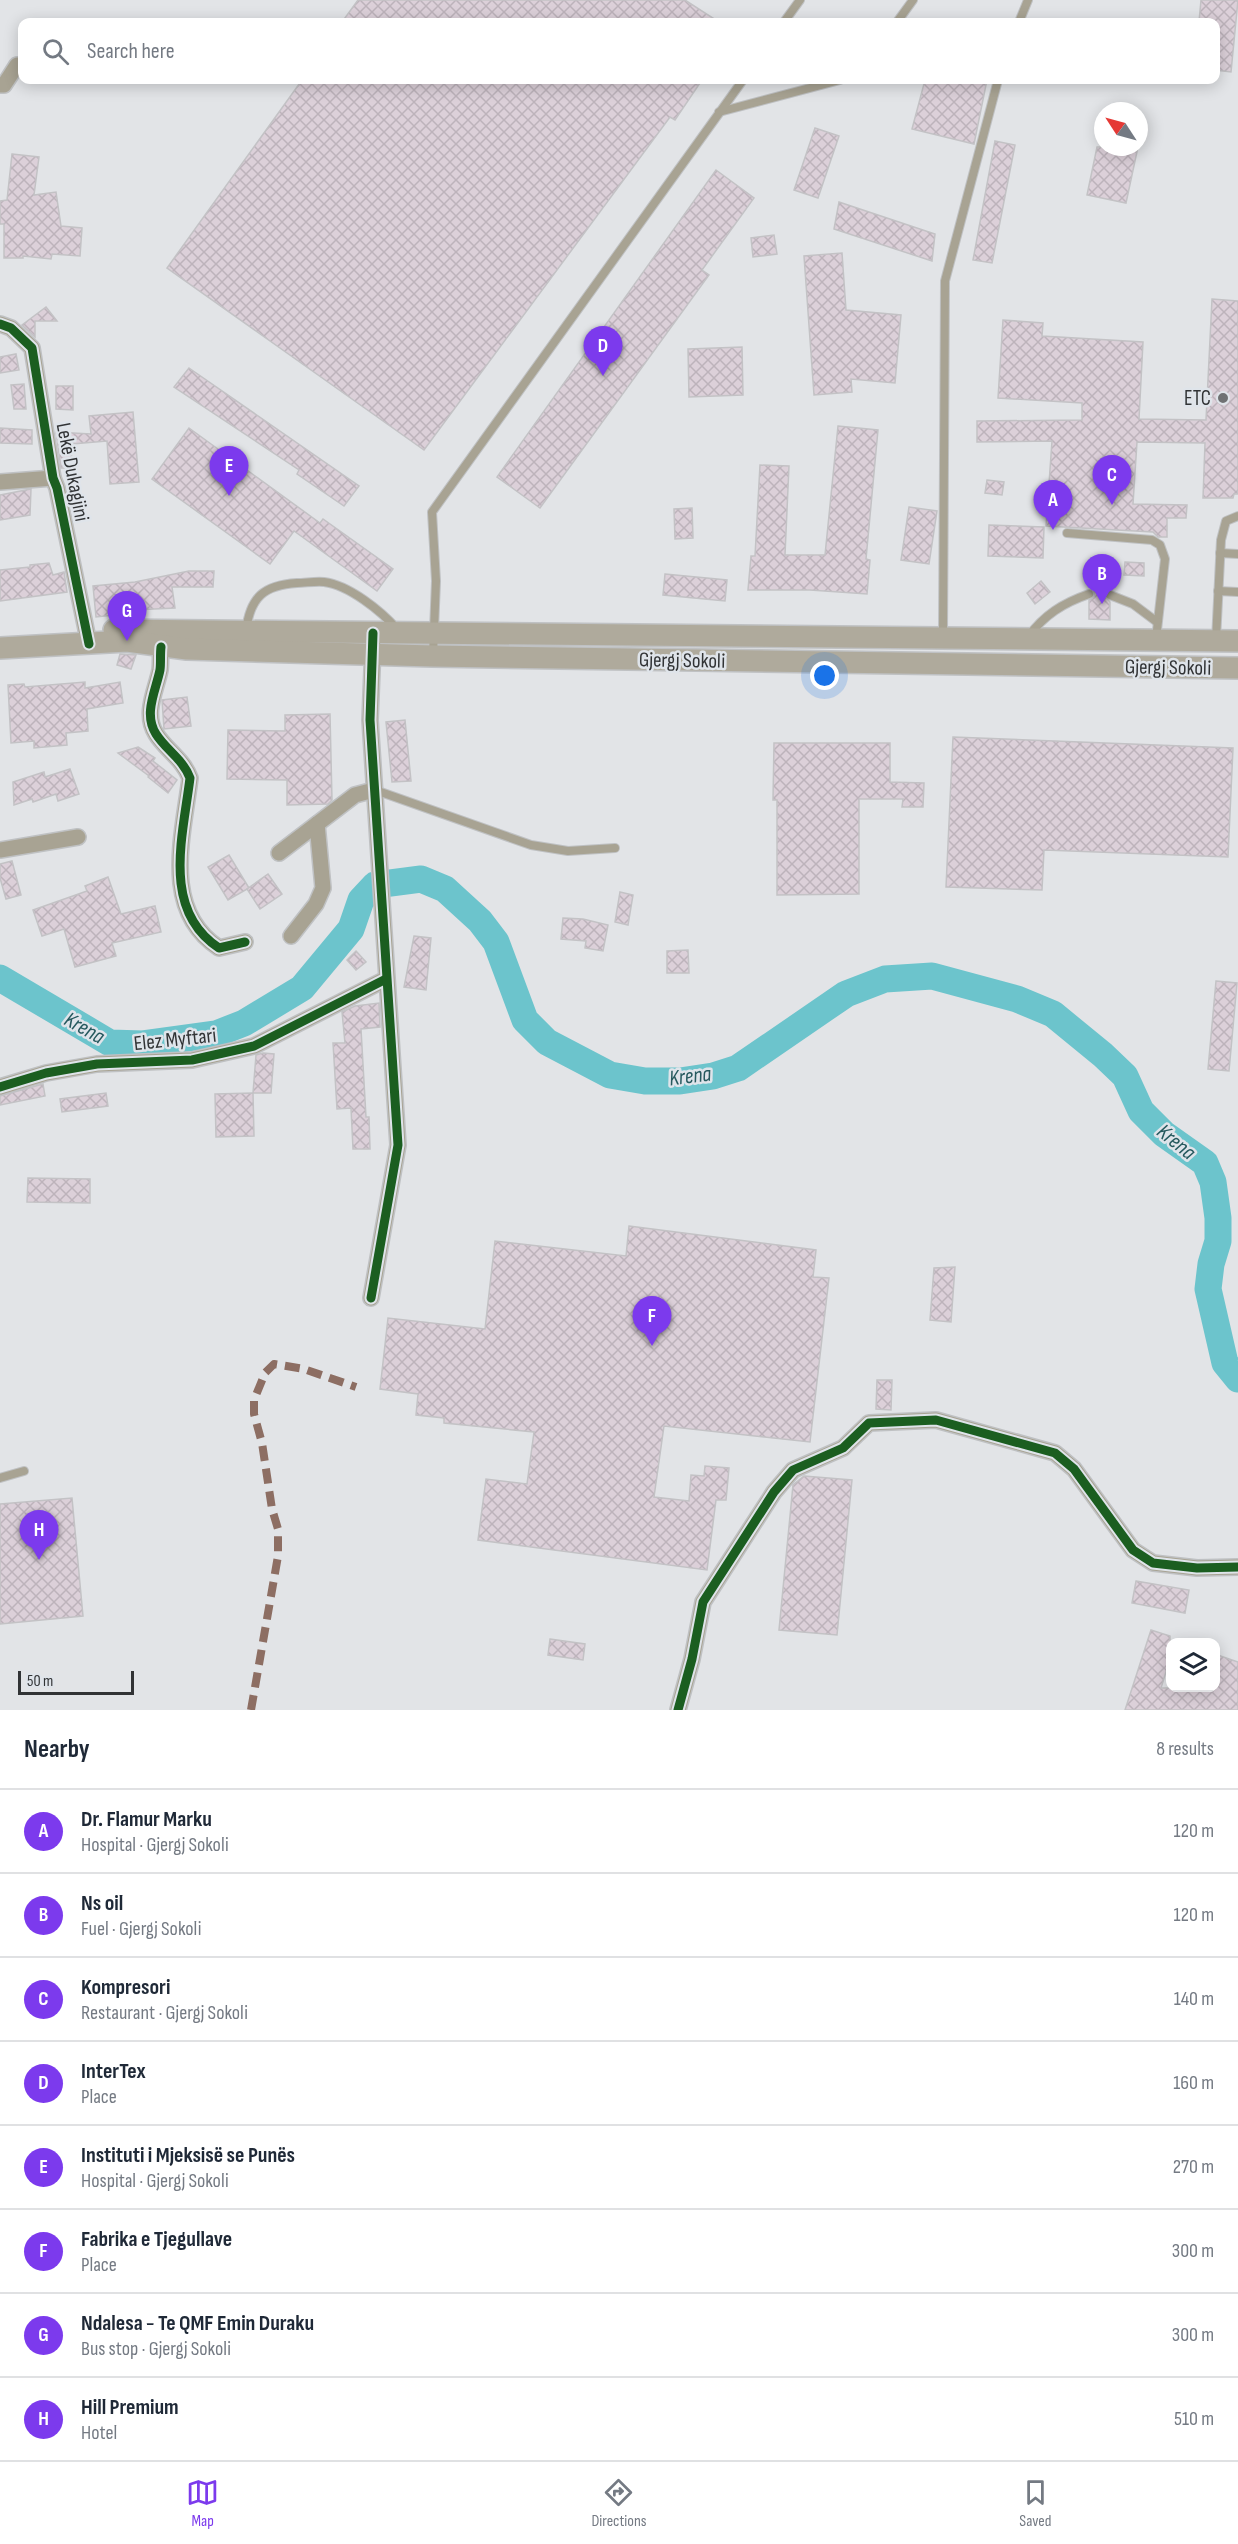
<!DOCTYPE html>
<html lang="en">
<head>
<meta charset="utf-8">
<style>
	:root { --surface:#fff; --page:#f6f6f7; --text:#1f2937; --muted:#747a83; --line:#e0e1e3; --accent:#7c3aed }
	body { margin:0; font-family:"Sofia Sans Condensed",sans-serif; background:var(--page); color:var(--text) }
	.controls { position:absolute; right:18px; bottom:18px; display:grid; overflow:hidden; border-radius:12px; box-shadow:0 3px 15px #0003 }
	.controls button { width:54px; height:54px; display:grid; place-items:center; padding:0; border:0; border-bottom:2px solid var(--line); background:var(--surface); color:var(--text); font:30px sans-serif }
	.compass { position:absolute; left:1094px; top:102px; width:54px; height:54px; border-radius:50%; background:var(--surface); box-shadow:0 3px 15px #0003; rotate:306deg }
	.scale { position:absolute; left:18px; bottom:15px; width:116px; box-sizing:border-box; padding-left:6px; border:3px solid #313335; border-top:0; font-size:16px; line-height:21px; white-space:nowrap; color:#313335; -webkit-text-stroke:4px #dfe4ea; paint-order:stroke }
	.you { position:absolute; left:825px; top:676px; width:21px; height:21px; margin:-15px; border:4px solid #fff; border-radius:50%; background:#1a73e8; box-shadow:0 0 0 9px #1a73e833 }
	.badge { display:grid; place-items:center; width:39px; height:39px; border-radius:50%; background:var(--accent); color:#fff; font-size:20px; font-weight:700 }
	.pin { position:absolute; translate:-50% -50px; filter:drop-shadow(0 2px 3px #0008) }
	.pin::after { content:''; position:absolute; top:32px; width:21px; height:18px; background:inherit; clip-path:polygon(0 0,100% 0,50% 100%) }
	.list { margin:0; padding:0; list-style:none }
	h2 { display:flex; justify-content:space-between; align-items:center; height:78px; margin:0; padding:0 24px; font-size:26px }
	h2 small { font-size:20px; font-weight:400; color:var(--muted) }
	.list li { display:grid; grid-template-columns:39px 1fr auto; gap:18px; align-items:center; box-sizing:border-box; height:84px; padding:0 24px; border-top:2px solid var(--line) }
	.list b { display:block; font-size:22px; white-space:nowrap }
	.list p { margin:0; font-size:20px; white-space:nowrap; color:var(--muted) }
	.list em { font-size:20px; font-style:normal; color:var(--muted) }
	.icon { flex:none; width:33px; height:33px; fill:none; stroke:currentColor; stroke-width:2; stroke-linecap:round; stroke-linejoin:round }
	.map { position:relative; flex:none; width:1238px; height:1710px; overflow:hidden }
	.search { position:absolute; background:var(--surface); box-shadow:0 3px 15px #0003; left:18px; right:18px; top:18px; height:66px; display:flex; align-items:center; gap:15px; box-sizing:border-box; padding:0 21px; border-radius:12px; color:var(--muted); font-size:22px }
	.sheet { height:750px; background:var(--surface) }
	nav { display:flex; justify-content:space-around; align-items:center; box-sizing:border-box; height:84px; border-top:2px solid var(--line); background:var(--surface); font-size:16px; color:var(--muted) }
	nav a { display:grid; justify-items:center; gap:3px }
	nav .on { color:var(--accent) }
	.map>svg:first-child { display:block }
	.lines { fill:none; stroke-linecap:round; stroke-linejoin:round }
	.river { stroke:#6cc4cc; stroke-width:27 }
	.building { fill:url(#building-cross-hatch); stroke:#c3c2c5; stroke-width:1.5 }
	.lane-casing { stroke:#bfc1c3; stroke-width:10 }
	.street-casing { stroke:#bfc1c3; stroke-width:18 }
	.secondary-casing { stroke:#bfc1c3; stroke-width:24 }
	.lane { stroke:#a8a393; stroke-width:8 }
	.street { stroke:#a8a393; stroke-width:15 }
	.secondary { stroke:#afaa9c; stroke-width:21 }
	.quiet { stroke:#8d6e63; stroke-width:8; stroke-dasharray:15 8; stroke-linecap:butt }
	.cycleway-casing { stroke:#dfe4ea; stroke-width:13 }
	.cycleway { stroke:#1b5e20; stroke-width:9 }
	.poi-dot { fill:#6f7173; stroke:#dfe4ea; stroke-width:2 }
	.labels { text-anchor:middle; stroke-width:5; stroke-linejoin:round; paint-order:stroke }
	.poi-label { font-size:21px; fill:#313335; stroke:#dfe4ea; text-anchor:end }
	.street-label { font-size:21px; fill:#313335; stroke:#dfe4ea }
	.water-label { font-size:22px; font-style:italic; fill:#26595e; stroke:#dfe4ea }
</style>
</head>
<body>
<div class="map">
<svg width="1238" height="1710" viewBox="0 0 1238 1710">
	<defs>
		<pattern id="building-cross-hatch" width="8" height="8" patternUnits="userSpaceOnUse" patternTransform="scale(1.5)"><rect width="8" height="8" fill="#dcd0d9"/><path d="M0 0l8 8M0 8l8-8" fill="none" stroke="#bdb3bb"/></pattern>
	</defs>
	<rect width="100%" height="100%" fill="#e2e4e7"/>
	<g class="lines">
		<polyline class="river" points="0,978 110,1043 143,1044 216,1034 244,1023 302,988 351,929 361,900 375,885 421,879 445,889 480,921 496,942 525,1020 547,1042 610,1075 645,1081 680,1081 713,1076 738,1068 846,994 885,979 932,976 1017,999 1053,1014 1103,1055 1125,1076 1141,1111 1164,1134 1205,1163 1213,1182 1218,1218 1218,1241 1211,1264 1208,1289 1225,1363 1238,1379"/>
	</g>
	<g class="building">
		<polygon points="358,0 685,0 719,22 342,22"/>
		<polygon points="1201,0 1238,0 1231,72 1215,70 1215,22 1199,22"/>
		<polygon points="302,80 702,80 675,120 670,117 424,450 167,268"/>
		<polygon points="925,80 987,80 974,144 912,129"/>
		<polygon points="815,128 839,136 818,198 794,190"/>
		<polygon points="995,141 1015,145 992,263 973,260"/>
		<polygon points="1097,147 1138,147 1126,203 1087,195"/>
		<polygon points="12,154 39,157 34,195 56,192 61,226 82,228 80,256 52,254 51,259 23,256 23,258 4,258 4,224 0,224 0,201 7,200"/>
		<polygon points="716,170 754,198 702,270 709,275 540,508 497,477"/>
		<polygon points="839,202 935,234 932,261 834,229"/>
		<polygon points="774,235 777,254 753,257 751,238"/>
		<polygon points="842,253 846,310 901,315 895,383 851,379 852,392 814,395 804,256"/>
		<polygon points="1212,299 1238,301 1238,494 1234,494 1233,498 1203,498 1205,443 1137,442 1133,504 1187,505 1186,518 1167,518 1167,537 1158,537 1153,532 1046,526 1052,441 977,442 977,421 1082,420 1082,403 998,398 1003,320 1043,323 1042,336 1143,342 1139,419 1206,420"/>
		<polygon points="46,307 57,321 35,321 35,337 22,325"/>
		<polygon points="742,347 743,395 689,397 688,349"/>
		<polygon points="16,354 19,370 0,373 0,357"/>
		<polygon points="189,368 359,486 344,506 297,474 299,470 174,387"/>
		<polygon points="24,384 26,409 14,409 11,385"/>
		<polygon points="56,386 73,386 73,410 56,409"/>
		<polygon points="133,412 139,482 110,484 107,441 72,444 71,468 61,468 56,432 91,434 89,416"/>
		<polygon points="838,426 878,430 866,559 870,560 867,594 810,590 748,590 751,556 755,556 760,465 789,466 785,555 825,555"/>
		<polygon points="0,428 32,430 32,444 0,443"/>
		<polygon points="189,428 320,523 323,519 393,569 377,591 294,531 270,564 152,479"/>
		<polygon points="987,480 1004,482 1002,495 985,493"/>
		<polygon points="31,489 30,515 0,520 0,495"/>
		<polygon points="909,507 937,511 929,564 901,560"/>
		<polygon points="692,508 693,538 675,539 674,509"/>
		<polygon points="989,525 1044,527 1043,558 988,556"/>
		<polygon points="1125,562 1144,563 1144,576 1124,575"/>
		<polygon points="49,563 53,575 64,572 67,592 0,601 0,570 30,567 30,565"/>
		<polygon points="1100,564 1114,565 1111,589 1106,591 1104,595 1110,602 1110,620 1089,619 1089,600 1094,597 1094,591 1098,591"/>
		<polygon points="189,571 214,571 213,587 172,587 175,608 133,610 133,613 96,617 93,586 135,582"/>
		<polygon points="665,574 727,580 725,601 663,595"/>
		<polygon points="1041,581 1050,592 1035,604 1027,593"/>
		<polygon points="120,654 136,655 131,669 117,665"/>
		<polygon points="85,682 85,688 120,682 123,703 87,709 88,731 66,733 67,745 34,748 34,741 11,743 8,685 24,684 25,687"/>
		<polygon points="187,697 191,726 164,729 162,700"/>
		<polygon points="330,714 332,800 328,804 287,805 287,780 227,779 228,730 285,731 285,715"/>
		<polygon points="405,720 411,781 392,782 386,722"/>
		<polygon points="953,737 1233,748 1228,857 1044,850 1042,890 946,887"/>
		<polygon points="774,743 890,743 890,782 924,783 923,807 902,807 903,799 859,799 859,894 777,895 777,800 773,800"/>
		<polygon points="138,747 155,758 153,761 177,780 168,793 148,777 149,776 118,753"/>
		<polygon points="70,769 79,794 58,801 56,794 33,802 32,799 14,805 13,782 44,772 45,777"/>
		<polygon points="229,855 249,888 228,900 208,867"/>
		<polygon points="12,861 21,895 6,899 0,878 0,864"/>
		<polygon points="268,874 282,894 260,909 247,889"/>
		<polygon points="108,877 121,914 155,906 161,932 112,943 116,956 75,967 64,929 42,936 33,910 87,891 85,886"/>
		<polygon points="620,892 633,895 628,925 615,922"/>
		<polygon points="563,918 583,919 608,925 603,951 585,948 586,941 561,939"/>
		<polygon points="414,936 431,938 426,990 404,987"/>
		<polygon points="688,950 689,973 667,973 667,951"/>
		<polygon points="356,951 366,962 356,970 347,960"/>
		<polygon points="1216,981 1237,983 1229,1071 1208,1069"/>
		<polygon points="379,1003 380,1027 361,1029 366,1117 369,1117 370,1149 353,1149 351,1108 337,1109 333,1043 345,1043 342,1012 355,1006"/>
		<polygon points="263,1053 274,1054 271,1093 253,1093 256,1055"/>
		<polygon points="43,1084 45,1096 0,1105 0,1096"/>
		<polygon points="106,1093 108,1106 62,1112 60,1099"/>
		<polygon points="253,1093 254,1136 216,1137 215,1094"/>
		<polygon points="28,1178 90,1179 90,1203 27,1202"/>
		<polygon points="629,1226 816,1250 813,1277 829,1278 810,1442 664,1426 654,1497 689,1501 691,1475 704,1476 705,1466 729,1468 726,1500 716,1500 707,1570 478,1540 486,1479 527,1484 534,1432 444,1423 444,1418 416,1415 418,1394 380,1389 388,1318 485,1329 495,1241 626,1256"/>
		<polygon points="955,1267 951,1322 930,1320 934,1268"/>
		<polygon points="877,1380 892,1380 891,1410 876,1409"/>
		<polygon points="804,1476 852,1480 837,1635 779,1630 793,1485"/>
		<polygon points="72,1498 83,1616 0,1624 0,1504"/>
		<polygon points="1136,1581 1189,1590 1185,1613 1132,1603"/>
		<polygon points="1151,1630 1170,1636 1170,1659 1161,1688 1215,1688 1215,1654 1238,1662 1238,1710 1125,1710"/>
		<polygon points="550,1639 585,1644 583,1660 548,1655"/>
	</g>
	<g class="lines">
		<defs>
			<g id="lane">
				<polyline points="784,22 800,0"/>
				<polyline points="897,22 913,0"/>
				<polyline points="1019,22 1028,0"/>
				<polyline points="719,112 840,80"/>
				<polyline points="1067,533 1152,540 1160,545 1165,559 1156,639"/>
				<polyline points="1220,553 1238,554"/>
				<polyline points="1218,591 1238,592"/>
				<polyline points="1110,595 1133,604 1157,622"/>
				<path d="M246,631C250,597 264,585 297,583C305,583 316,581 324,582C349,585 381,611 397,629"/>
				<polyline points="943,637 945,281 998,80"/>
				<path d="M1028,637C1044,615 1063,603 1089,594"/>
				<polyline points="1216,640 1221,540 1226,521 1238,516"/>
				<polyline points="433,655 436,581 432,512 743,80"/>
				<polyline points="375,790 531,845 568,851 615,848"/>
				<polyline points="0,1478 24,1471"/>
			</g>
			<g id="street">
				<polyline points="0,85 4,85 17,65"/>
				<polyline points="0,324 11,328 32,348 53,478 57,488 89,644"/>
				<polyline points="0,482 53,478"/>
				<path d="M161,647C160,654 161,663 160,670C156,690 143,714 156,734C166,750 183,759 190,778C183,836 161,910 219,948L245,942"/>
				<polyline points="0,850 78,837"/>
				<polyline points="279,853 355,795 374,790"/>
				<polyline points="291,936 316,904 323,888 317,824"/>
				<polyline points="0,1087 46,1073 97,1064 192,1060 254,1046 386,979"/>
				<polyline points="371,1298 398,1145 370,720 373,645"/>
				<polyline points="678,1710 692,1659 703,1602 774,1492 793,1470 843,1448 869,1423 936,1420 1055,1453 1074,1469 1133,1550 1153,1563 1197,1568 1238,1567"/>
			</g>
			<g id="secondary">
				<polyline points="114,630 1238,641"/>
				<polyline points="0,648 127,641 187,649 432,656 1238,668"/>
			</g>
		</defs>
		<use href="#lane" class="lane-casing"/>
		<use href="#street" class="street-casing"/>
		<use href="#secondary" class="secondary-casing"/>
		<use href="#lane" class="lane"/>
		<use href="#street" class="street"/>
		<use href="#secondary" class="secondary"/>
		<polyline class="quiet" points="251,1710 278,1556 278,1529 272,1509 262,1443 254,1414 254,1400 265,1373 274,1364 304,1369 356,1387"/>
		<defs>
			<g id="cycleway">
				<polyline points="0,324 11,328 32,348 53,478 57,488 89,644"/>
				<path d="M161,647C160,654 161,663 160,670C156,690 143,714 156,734C166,750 183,759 190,778C183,836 161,910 219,948L245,942"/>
				<polyline points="0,1087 46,1073 97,1064 192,1060 254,1046 386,979"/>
				<polyline points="371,1298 398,1145 370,720 373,633"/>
				<polyline points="678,1710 692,1659 703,1602 774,1492 793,1470 843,1448 869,1423 936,1420 1055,1453 1074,1469 1133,1550 1153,1563 1197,1568 1238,1567"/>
			</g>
		</defs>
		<use href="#cycleway" class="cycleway-casing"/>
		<use href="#cycleway" class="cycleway"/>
	</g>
	<circle class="poi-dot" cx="1223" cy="398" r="6"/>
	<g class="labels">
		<g class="poi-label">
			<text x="1211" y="405">ETC</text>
		</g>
		<g class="street-label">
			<text transform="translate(73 472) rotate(79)" y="7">Lekë Dukagjini</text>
			<text transform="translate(682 660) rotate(1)" y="7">Gjergj Sokoli</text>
			<text transform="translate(1168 667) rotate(1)" y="7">Gjergj Sokoli</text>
			<text transform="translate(175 1039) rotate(-6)" y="7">Elez Myftari</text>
		</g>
		<g class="water-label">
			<text transform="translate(85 1027) rotate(29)" y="8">Krena</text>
			<text transform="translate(690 1075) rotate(-7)" y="8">Krena</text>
			<text transform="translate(1177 1141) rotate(39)" y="8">Krena</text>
		</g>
	</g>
</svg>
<div class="controls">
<button><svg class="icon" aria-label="layers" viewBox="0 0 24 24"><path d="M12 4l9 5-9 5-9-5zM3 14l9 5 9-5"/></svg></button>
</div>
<svg class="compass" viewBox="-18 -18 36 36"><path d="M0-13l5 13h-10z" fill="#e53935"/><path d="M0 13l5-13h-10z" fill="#747a83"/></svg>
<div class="scale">50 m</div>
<div class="you"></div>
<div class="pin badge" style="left:1053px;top:530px">A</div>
<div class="pin badge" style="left:1102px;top:604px">B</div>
<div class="pin badge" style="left:1112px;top:505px">C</div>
<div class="pin badge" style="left:603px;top:376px">D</div>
<div class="pin badge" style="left:229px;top:496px">E</div>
<div class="pin badge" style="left:652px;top:1346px">F</div>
<div class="pin badge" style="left:127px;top:641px">G</div>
<div class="pin badge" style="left:39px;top:1560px">H</div>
<div class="search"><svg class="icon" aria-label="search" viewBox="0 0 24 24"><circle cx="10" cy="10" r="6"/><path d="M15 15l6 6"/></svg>Search here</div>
</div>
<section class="sheet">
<h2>Nearby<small>8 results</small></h2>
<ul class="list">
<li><span class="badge">A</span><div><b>Dr. Flamur Marku</b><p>Hospital · Gjergj Sokoli</p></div><em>120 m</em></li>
<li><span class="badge">B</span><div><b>Ns oil</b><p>Fuel · Gjergj Sokoli</p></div><em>120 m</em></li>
<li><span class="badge">C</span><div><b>Kompresori</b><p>Restaurant · Gjergj Sokoli</p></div><em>140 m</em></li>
<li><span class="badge">D</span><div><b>InterTex</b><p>Place</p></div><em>160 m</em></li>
<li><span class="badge">E</span><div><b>Instituti i Mjeksisë se Punës</b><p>Hospital · Gjergj Sokoli</p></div><em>270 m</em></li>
<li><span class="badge">F</span><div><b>Fabrika e Tjegullave</b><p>Place</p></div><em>300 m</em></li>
<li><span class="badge">G</span><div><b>Ndalesa - Te QMF Emin Duraku</b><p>Bus stop · Gjergj Sokoli</p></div><em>300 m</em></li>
<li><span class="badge">H</span><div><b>Hill Premium</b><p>Hotel</p></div><em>510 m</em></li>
</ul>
</section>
<nav>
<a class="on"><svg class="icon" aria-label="map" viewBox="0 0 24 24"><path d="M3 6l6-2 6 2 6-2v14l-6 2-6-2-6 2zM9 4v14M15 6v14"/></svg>Map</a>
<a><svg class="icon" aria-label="directions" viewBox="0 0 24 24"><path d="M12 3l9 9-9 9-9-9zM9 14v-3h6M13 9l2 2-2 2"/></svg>Directions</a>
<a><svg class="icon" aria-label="saved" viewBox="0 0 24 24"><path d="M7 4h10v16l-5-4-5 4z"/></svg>Saved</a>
</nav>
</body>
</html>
